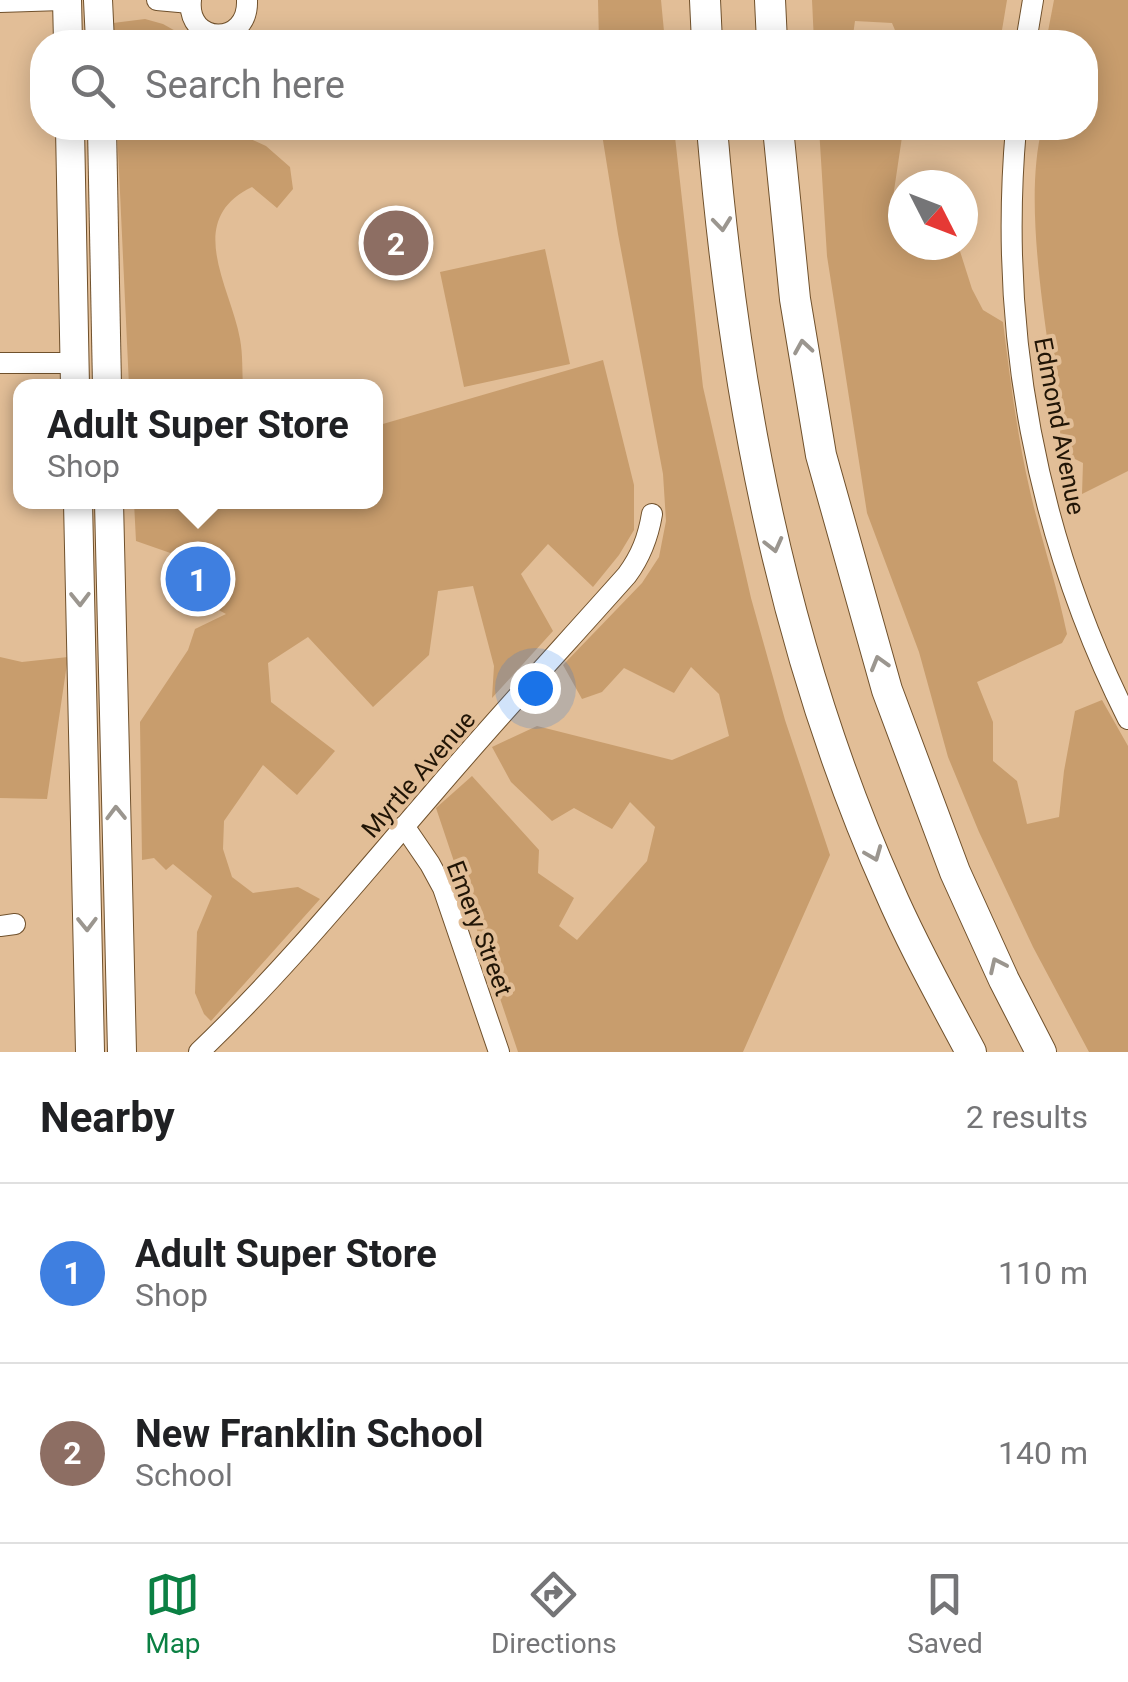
<!DOCTYPE html>
<html lang="en">
<head>
<meta charset="utf-8">
<style>
	:root { --surface:#fff; --page:#f2f2f2; --text:#202124; --muted:#757577; --line:#e0e0e0; --accent:#0b8043 }
	body { margin:0; font-family:Roboto,sans-serif; background:var(--page); color:var(--text) }
	.compass { position:absolute; left:888px; top:170px; width:90px; height:90px; border-radius:50%; background:var(--surface); box-shadow:0 5px 25px #0003; rotate:132deg }
	.you { position:absolute; left:535px; top:688px; width:35px; height:35px; margin:-25px; border:8px solid #fff; border-radius:50%; background:#1a73e8; box-shadow:0 0 0 15px #1a73e833 }
	.badge { display:grid; place-items:center; width:65px; height:65px; border-radius:50%; background:var(--accent); color:#fff; font-size:32px; font-weight:700 }
	.pin { position:absolute; translate:-50% -50%; border:5px solid #fff; box-shadow:0 2px 10px #0006 }
	.popup { position:absolute; left:13px; top:379px; width:370px; height:130px; box-sizing:border-box; display:grid; place-content:center; border-radius:20px; background:var(--surface); filter:drop-shadow(0 2px 8px #0005); font-size:32px; white-space:nowrap; color:var(--muted) }
	.popup b { font-size:38px; color:var(--text) }
	.popup::after { content:''; position:absolute; left:50%; top:100%; margin-left:-20px; border:20px solid transparent; border-top-color:var(--surface) }
	.list { margin:0; padding:0; list-style:none }
	h2 { display:flex; justify-content:space-between; align-items:center; height:130px; margin:0; padding:0 40px; font-size:42px }
	h2 small { font-size:32px; font-weight:400; color:var(--muted) }
	.list li { display:grid; grid-template-columns:65px 1fr auto; gap:30px; align-items:center; box-sizing:border-box; height:180px; padding:0 40px; border-top:2px solid var(--line) }
	.list b { display:block; font-size:38px; white-space:nowrap }
	.list p { margin:0; font-size:32px; white-space:nowrap; color:var(--muted) }
	.list em { font-size:32px; font-style:normal; color:var(--muted) }
	.icon { flex:none; width:55px; height:55px; fill:none; stroke:currentColor; stroke-width:2; stroke-linecap:round; stroke-linejoin:round }
	.map { position:relative; flex:none; width:1128px; height:1052px; overflow:hidden }
	.search { position:absolute; background:var(--surface); box-shadow:0 5px 25px #0003; left:30px; right:30px; top:30px; height:110px; display:flex; align-items:center; gap:25px; box-sizing:border-box; padding:0 35px; border-radius:40px; color:var(--muted); font-size:38px }
	.sheet { height:490px; background:var(--surface) }
	nav { display:flex; justify-content:space-around; align-items:center; box-sizing:border-box; height:140px; border-top:2px solid var(--line); background:var(--surface); font-size:28px; color:var(--muted) }
	nav a { display:grid; justify-items:center; gap:5px }
	nav .on { color:var(--accent) }
	.map>svg:first-child { display:block }
	.green { fill:#c89d6d }
	.lines { fill:none; stroke-linecap:round; stroke-linejoin:round }
	.minor-casing { stroke:#70512c; stroke-width:22 }
	.major-casing { stroke:#70512c; stroke-width:30 }
	.highway-casing { stroke:#70512c; stroke-width:32 }
	.minor { stroke:#fff; stroke-width:20 }
	.major { stroke:#fff; stroke-width:28 }
	.highway { stroke:#fff; stroke-width:30 }
	.oneway { stroke:#9b968f }
	.labels { text-anchor:middle; stroke-width:8; stroke-linejoin:round; paint-order:stroke }
	.street-label { font-size:25px; fill:#211506; stroke:#e2be97 }
</style>
</head>
<body>
<div class="map">
<svg width="1128" height="1052" viewBox="0 0 1128 1052">
	<rect width="100%" height="100%" fill="#e2be97"/>
	<g class="green">
		<polygon points="598,0 661,0 665,42 599,42"/>
		<polygon points="812,0 1007,0 1000,42 930,42 897,35 892,23 855,21 852,42 814,42"/>
		<path d="M1054,0H1128V471L1082,494L1083,463L1061,452C1060,439 1060,427 1060,414C1060,394 1052,372 1049,352C1040,287 1026,191 1042,128H1086V42H1046Z"/>
		<polygon points="145,19 163,24 195,42 114,42 113,23"/>
		<path d="M117,128H239L240,134L266,146L290,167L293,189L277,208L252,187C183,220 231,287 240,339C243,355 242,371 243,386H129Z"/>
		<polygon points="601,128 674,128 703,387 751,598 785,720 830,855 743,1052 518,1052 436,808 472,776 539,850 538,873 574,898 559,926 577,940 647,861 655,827 630,802 612,829 574,808 552,821 511,782 492,747 537,726 672,760 729,736 719,694 691,667 674,693 624,668 602,692 582,699 563,665 642,583 659,557 666,521 663,474 618,234"/>
		<path d="M819,128H901L902,137L892,204L903,207V245H958L972,289L983,310L1003,322C1010,378 1017,435 1030,491C1041,539 1057,585 1067,634L1062,643L977,682L993,722V761L1017,781L1027,824L1059,817L1064,771L1075,711L1102,700L1128,746V1052H1089L1033,947L979,832L948,757L919,652L867,513L827,256Z"/>
		<polygon points="545,249 570,364 464,387 440,272"/>
		<polygon points="603,360 634,485 634,530 619,555 593,587 548,544 521,574 553,631 492,698 494,666 473,586 438,591 429,655 373,707 308,637 268,663 271,702 335,751 297,795 263,765 224,821 223,849 232,877 253,893 298,887 320,899 211,1021 204,1014 195,993 197,932 212,896 173,864 166,870 154,858 142,860 140,722 188,650 195,629 226,614 215,608 230,574 182,552 179,556 136,541 134,502 376,502 376,426"/>
		<polygon points="0,657 22,662 68,657 47,799 0,798"/>
	</g>
	<g class="lines">
		<defs>
			<g id="minor">
				<polyline points="157,0 190,3"/>
				<path d="M191,0C186,45 249,47 247,0"/>
				<polyline points="0,2 62,0"/>
				<polyline points="1026,42 1033,0"/>
				<path d="M1016,128C998,331 1036,536 1128,719"/>
				<polyline points="0,363 75,363"/>
				<polyline points="404,826 430,864 443,888 499,1052"/>
				<polyline points="0,926 15,924"/>
				<path d="M199,1052C285,970 357,881 434,792C497,718 563,647 627,575C641,556 648,538 652,514"/>
			</g>
			<g id="major">
				<polyline points="67,0 68,42"/>
				<polyline points="98,0 100,42"/>
				<polyline points="70,128 75,386"/>
				<polyline points="102,128 107,386"/>
				<polyline points="78,502 90,1052"/>
				<polyline points="109,502 122,1052"/>
			</g>
			<g id="highway">
				<polyline points="705,0 707,42"/>
				<polyline points="770,0 772,42"/>
				<path d="M712,128C734,390 781,648 889,890C913,946 943,999 971,1052"/>
				<polyline points="778,128 795,299 821,455 887,690 955,872 1004,980 1041,1052"/>
			</g>
		</defs>
		<use href="#minor" class="minor-casing"/>
		<use href="#major" class="major-casing"/>
		<use href="#highway" class="highway-casing"/>
		<use href="#minor" class="minor"/>
		<use href="#major" class="major"/>
		<use href="#highway" class="highway"/>
	</g>
	<defs><path id="oneway-chevron" d="M-2-3.5L2.5 0L-2 3.5" fill="none" stroke-width="1.6" stroke-linecap="round" stroke-linejoin="round" transform="scale(2.5)"/></defs>
	<g class="oneway">
		<use href="#oneway-chevron" transform="translate(722 224) rotate(84)"/>
		<use href="#oneway-chevron" transform="translate(803 347) rotate(-99)"/>
		<use href="#oneway-chevron" transform="translate(774 545) rotate(76)"/>
		<use href="#oneway-chevron" transform="translate(80 599) rotate(89)"/>
		<use href="#oneway-chevron" transform="translate(879 663) rotate(-106)"/>
		<use href="#oneway-chevron" transform="translate(116 813) rotate(-91)"/>
		<use href="#oneway-chevron" transform="translate(874 854) rotate(68)"/>
		<use href="#oneway-chevron" transform="translate(87 924) rotate(89)"/>
		<use href="#oneway-chevron" transform="translate(997 965) rotate(-115)"/>
	</g>
	<g class="labels">
		<g class="street-label">
			<text transform="translate(1060 426) rotate(79)" y="9">Edmond Avenue</text>
			<text transform="translate(418 774) rotate(-49)" y="9">Myrtle Avenue</text>
			<text transform="translate(480 928) rotate(69)" y="9">Emery Street</text>
		</g>
	</g>
</svg>
<svg class="compass" viewBox="-18 -18 36 36"><path d="M0-13l5 13h-10z" fill="#e53935"/><path d="M0 13l5-13h-10z" fill="#757577"/></svg>
<div class="you"></div>
<div class="pin badge" style="left:198px;top:579px;background:#3f7fe0">1</div>
<div class="popup"><b>Adult Super Store</b>Shop</div>
<div class="pin badge" style="left:396px;top:243px;background:#8d6e63">2</div>
<div class="search"><svg class="icon" aria-label="search" viewBox="0 0 24 24"><circle cx="10" cy="10" r="6"/><path d="M15 15l6 6"/></svg>Search here</div>
</div>
<section class="sheet">
<h2>Nearby<small>2 results</small></h2>
<ul class="list">
<li><span class="badge" style="background:#3f7fe0">1</span><div><b>Adult Super Store</b><p>Shop</p></div><em>110 m</em></li>
<li><span class="badge" style="background:#8d6e63">2</span><div><b>New Franklin School</b><p>School</p></div><em>140 m</em></li>
</ul>
</section>
<nav>
<a class="on"><svg class="icon" aria-label="map" viewBox="0 0 24 24"><path d="M3 6l6-2 6 2 6-2v14l-6 2-6-2-6 2zM9 4v14M15 6v14"/></svg>Map</a>
<a><svg class="icon" aria-label="directions" viewBox="0 0 24 24"><path d="M12 3l9 9-9 9-9-9zM9 14v-3h6M13 9l2 2-2 2"/></svg>Directions</a>
<a><svg class="icon" aria-label="saved" viewBox="0 0 24 24"><path d="M7 4h10v16l-5-4-5 4z"/></svg>Saved</a>
</nav>
</body>
</html>
